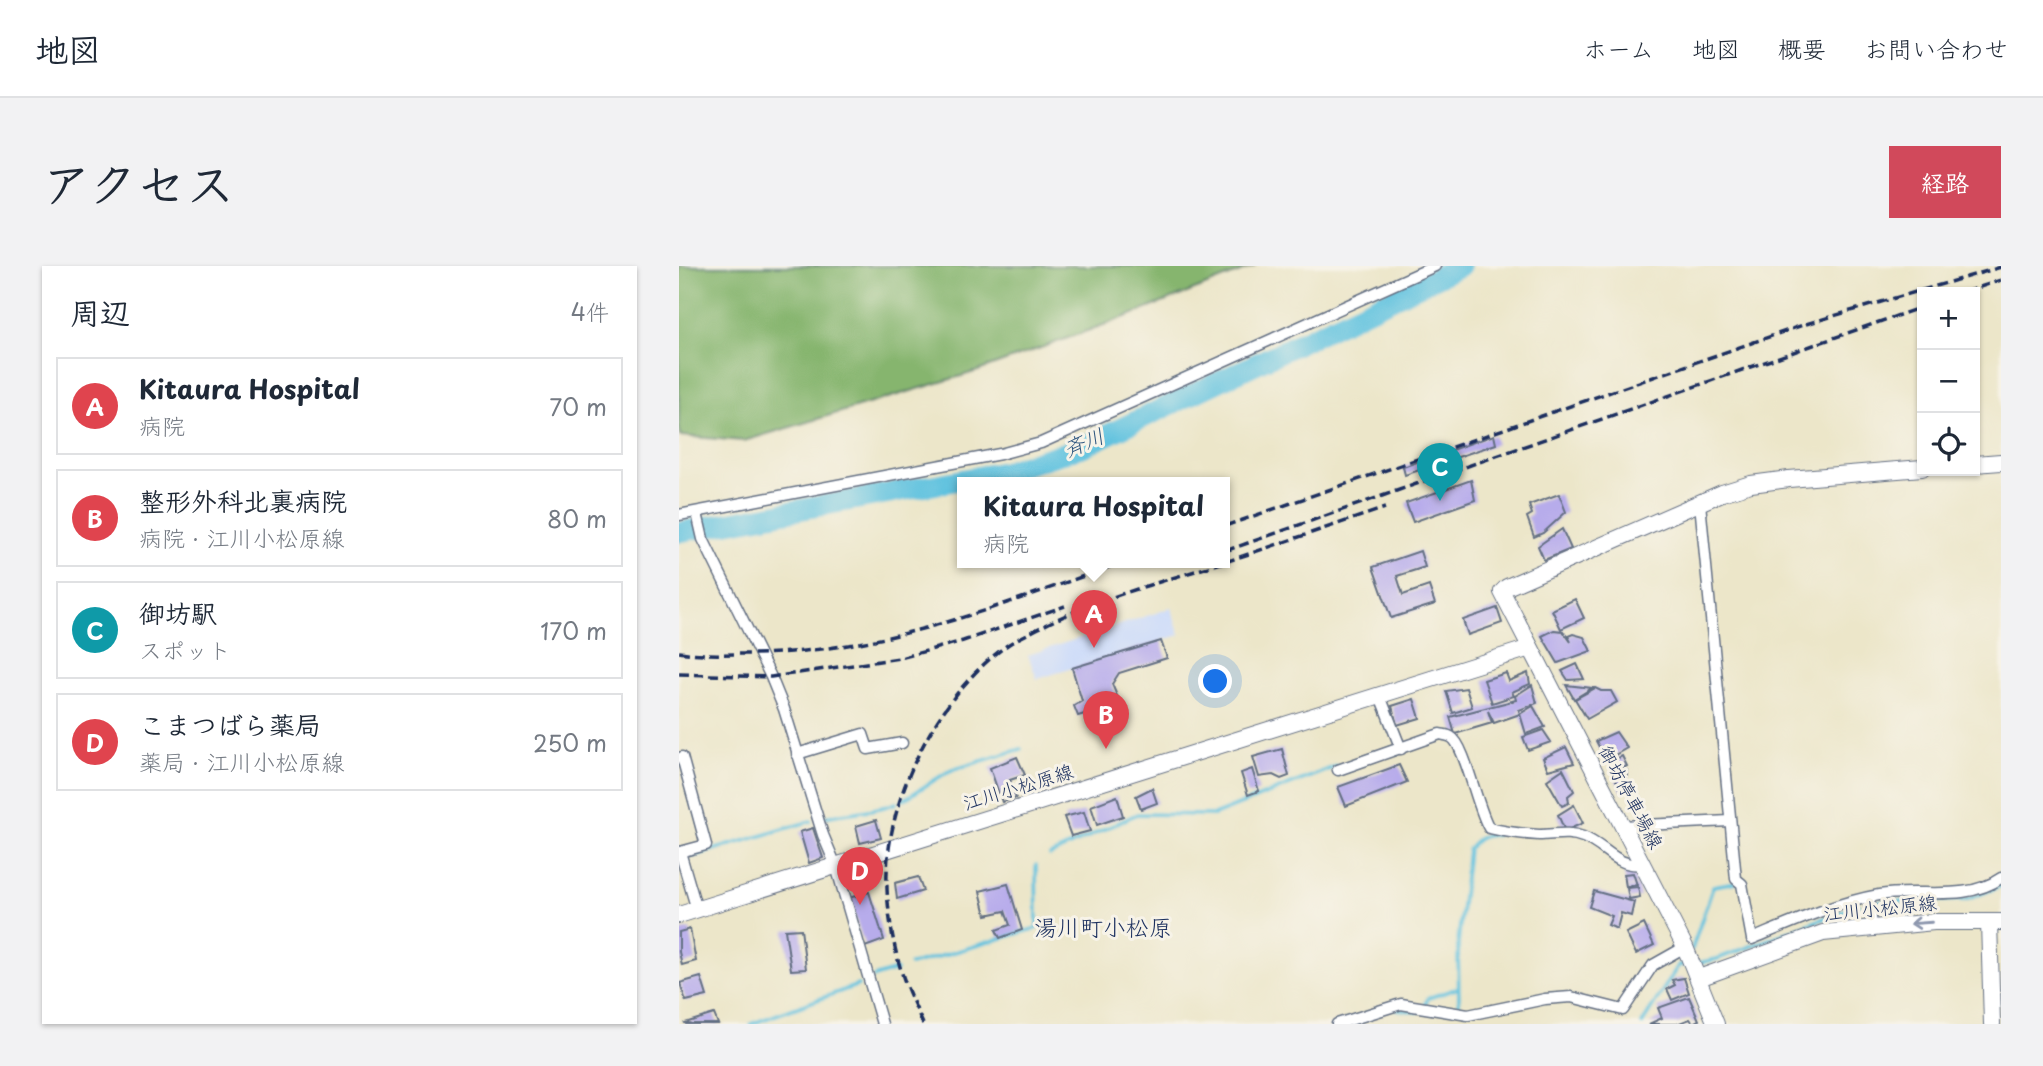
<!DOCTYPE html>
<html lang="ja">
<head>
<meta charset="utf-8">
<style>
	:root { --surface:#fff; --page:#f2f2f3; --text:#1f2937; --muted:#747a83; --line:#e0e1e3; --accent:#d1495b }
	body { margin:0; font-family:"Playpen Sans","Klee One",sans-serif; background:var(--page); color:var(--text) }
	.controls { position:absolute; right:21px; top:21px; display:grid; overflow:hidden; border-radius:0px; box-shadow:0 2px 5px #0004 }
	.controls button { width:63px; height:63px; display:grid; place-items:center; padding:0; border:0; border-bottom:2px solid var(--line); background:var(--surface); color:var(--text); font:35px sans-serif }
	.you { position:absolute; left:537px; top:416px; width:24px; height:24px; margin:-18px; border:5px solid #fff; border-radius:50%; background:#1a73e8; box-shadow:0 0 0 10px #1a73e833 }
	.badge { display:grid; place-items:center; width:46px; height:46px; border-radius:50%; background:var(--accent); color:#fff; font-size:23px; font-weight:700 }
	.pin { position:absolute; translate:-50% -58px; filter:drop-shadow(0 2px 4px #0008) }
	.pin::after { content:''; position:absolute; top:37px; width:24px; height:21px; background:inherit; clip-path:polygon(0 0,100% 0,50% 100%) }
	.popup { position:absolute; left:278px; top:211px; width:273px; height:91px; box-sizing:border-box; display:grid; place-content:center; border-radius:0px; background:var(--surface); filter:drop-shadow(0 2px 5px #0005); font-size:23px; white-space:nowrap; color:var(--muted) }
	.popup b { font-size:26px; color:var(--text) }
	.popup::after { content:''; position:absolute; left:50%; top:100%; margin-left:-14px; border:14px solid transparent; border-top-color:var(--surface) }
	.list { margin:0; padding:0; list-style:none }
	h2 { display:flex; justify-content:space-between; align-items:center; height:91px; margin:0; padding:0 28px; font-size:30px }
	h2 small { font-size:23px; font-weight:400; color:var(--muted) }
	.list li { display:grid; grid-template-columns:46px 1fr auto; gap:21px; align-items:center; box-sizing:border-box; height:98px; margin:0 14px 14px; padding:0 14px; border:2px solid var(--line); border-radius:0px }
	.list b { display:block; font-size:26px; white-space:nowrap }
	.list p { margin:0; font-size:23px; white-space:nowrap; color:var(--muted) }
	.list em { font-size:23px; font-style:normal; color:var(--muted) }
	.icon { flex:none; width:38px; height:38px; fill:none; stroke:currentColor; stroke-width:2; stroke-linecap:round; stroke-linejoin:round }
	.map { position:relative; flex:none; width:1322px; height:758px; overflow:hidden; border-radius:0px }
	header { display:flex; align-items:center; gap:42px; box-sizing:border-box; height:98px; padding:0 35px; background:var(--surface); border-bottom:2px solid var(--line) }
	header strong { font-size:33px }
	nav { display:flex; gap:38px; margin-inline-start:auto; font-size:24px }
	.intro { display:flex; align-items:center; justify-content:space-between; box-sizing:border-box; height:168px; padding:0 42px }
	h1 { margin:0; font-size:49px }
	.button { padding:18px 32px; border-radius:0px; background:var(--accent); color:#fff; font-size:24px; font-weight:700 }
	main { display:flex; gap:42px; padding:0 42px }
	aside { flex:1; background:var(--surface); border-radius:0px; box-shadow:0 2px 5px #0004 }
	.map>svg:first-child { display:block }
	.built { fill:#ccdbfa }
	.forest { fill:#86b56e; stroke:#507266; stroke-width:2 }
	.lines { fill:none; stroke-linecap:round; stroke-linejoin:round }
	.stream { stroke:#61c2df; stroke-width:3.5 }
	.river { stroke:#61c2df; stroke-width:21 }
	.building { fill:#b7aceb }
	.street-casing { stroke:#646f83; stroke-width:13 }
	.secondary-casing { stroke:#646f83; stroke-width:18 }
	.street { stroke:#fff; stroke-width:10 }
	.secondary { stroke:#fff; stroke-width:16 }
	.rail { stroke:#1b2f5e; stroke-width:3.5; stroke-dasharray:10 5; stroke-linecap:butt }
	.oneway { stroke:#8d97ae }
	.labels { text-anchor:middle; stroke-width:6; stroke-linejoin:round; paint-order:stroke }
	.street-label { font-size:19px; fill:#1b2f5e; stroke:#f7f3e8 }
	.water-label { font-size:21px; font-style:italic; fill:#2c547e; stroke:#f7f3e8 }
	.quarter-label { font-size:23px; fill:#1b2f5e; stroke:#f7f3e8 }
</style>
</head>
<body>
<header>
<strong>地図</strong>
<nav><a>ホーム</a><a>地図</a><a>概要</a><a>お問い合わせ</a></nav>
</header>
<div class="intro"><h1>アクセス</h1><a class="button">経路</a></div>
<main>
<aside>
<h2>周辺<small>4件</small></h2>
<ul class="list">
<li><span class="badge" style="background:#e0444e">A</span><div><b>Kitaura Hospital</b><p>病院</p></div><em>70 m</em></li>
<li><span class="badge" style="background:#e0444e">B</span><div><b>整形外科北裏病院</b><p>病院 · 江川小松原線</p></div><em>80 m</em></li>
<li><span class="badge" style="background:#0f9aa8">C</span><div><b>御坊駅</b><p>スポット</p></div><em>170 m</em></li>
<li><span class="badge" style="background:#e0444e">D</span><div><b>こまつばら薬局</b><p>薬局 · 江川小松原線</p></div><em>250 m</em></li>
</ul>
</aside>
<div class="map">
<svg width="1322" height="758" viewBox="0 0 1322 758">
	<rect width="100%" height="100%" fill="#f7f3e8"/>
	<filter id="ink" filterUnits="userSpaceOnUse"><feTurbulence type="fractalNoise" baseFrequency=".0143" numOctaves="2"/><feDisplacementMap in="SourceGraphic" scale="14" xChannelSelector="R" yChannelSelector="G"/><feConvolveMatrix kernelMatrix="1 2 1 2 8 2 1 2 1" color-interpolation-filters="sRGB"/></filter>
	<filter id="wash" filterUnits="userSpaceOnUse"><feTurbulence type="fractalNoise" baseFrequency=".00686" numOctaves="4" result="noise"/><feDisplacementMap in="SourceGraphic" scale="28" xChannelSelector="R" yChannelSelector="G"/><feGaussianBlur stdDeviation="1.57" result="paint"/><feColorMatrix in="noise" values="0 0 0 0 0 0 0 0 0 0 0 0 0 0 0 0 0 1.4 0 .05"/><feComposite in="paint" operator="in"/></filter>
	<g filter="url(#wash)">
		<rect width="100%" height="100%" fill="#ece6c9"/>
		<polygon class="built" points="492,342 501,369 358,413 349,389"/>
		<polygon class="forest" points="0,0 576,0 460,46 299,105 65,175 2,170 0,159"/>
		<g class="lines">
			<g class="stream">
				<polyline points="224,534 270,505 342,483"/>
				<path d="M144,551C168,546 194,546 217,537"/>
				<polyline points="371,589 458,548 535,549 658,500"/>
				<polyline points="14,590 132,555"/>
				<polyline points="1194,636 1287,634 1322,620"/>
				<polyline points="1013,683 1034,620 1057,616"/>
				<polyline points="1019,697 1038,693 1180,639"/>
				<polyline points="231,699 358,662 357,599"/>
				<polyline points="195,711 217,704"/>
				<polyline points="746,739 749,732 779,722"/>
				<path d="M780,739L779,677L789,583C797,573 804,568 817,569"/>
				<polyline points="718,743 738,746"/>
				<polyline points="72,758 179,719"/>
				<polyline points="963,758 999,700 1008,698"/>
			</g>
			<polyline class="river" points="0,266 324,206 403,181 781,0"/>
		</g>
		<g id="blocks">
			<g class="building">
				<polygon points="815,169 817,178 726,209 724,201"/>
				<polygon points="792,214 796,234 734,256 727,237"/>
				<polygon points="880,228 887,246 864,267 855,271 848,251 853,248 850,239"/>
				<polygon points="883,263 892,283 865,294 859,280"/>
				<polygon points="741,285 746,301 718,310 724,329 750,320 756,338 712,352 694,301"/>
				<polygon points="896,333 905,352 882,363 873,344"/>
				<polygon points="818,342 823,357 789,369 784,354"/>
				<polygon points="875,364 884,365 892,376 889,370 894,368 905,371 912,385 879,397 863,370"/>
				<polygon points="482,375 488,392 440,407 433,418 441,437 399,450 395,440 403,435 393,402"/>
				<polygon points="898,398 905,413 889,414 883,405"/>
				<polygon points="827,407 830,415 849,407 851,418 833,426 835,430 813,437 805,414"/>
				<polygon points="853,419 858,437 840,444 841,448 815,457 809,445 813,457 776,468 771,451 837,434 836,430"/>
				<polygon points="887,419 913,422 895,433"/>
				<polygon points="787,422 793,441 774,447 767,425"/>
				<polygon points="916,422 922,425 932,425 938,436 908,453 896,433"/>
				<polygon points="735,433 741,452 718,459 713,440"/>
				<polygon points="854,440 866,461 847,468 841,448"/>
				<polygon points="864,464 872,476 849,484 844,471"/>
				<polygon points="937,466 948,482 927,494 917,475"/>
				<polygon points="887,481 895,497 869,504 864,492"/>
				<polygon points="603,483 610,510 602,513 594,509 580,511 574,491"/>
				<polygon points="943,490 948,500 936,506 931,496"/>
				<polygon points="338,491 346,509 331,514 337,532 323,536 311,502"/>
				<polygon points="720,499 728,516 667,540 659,521"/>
				<polygon points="573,503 580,525 569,529 562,507"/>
				<polygon points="884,503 895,525 889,530 890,537 883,540 868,514"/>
				<polygon points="948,505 947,525 944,527 936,512"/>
				<polygon points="473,522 478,537 462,543 457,530"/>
				<polygon points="438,530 444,550 418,559 412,540"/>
				<polygon points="895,539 904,557 886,565 879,549"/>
				<polygon points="405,546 411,565 392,570 385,551"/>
				<polygon points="197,554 202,572 181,577 177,560"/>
				<polygon points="134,562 144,592 130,597 121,566"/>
				<polygon points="954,607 958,619 947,621 945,608"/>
				<polygon points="239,611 244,625 218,633 216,617"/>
				<polygon points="329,618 343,664 321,672 317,664 331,659 326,645 307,649 301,625"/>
				<polygon points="959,621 961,631 950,633 948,622"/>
				<polygon points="915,625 955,636 952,650 942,647 938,663 929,659 933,650 910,641"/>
				<polygon points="190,626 205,674 186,681 170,632"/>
				<polygon points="965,658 975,679 957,688 947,667"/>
				<polygon points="11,663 17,695 3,699 0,686 0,666"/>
				<polygon points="122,663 127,703 112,704 106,664"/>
				<polygon points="22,711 28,730 7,735 1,717"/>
				<polygon points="1005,712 1010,727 993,734 988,723 996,719 993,714"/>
				<polygon points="1010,731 1020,754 1014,757 1011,753 998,758 970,758 983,752 979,742"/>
				<polygon points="35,748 39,758 7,758 6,757"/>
			</g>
		</g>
	</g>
	<g filter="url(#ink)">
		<use href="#blocks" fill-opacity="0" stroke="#646f83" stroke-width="2"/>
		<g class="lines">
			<defs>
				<g id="street">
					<path d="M1021,237L1057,613L1063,618L1073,673C1114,656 1156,637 1200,629C1240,622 1286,637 1322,612"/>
					<polyline points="18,247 24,273 92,411 105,443 144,569 157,600 203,758"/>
					<polyline points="0,249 321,188 362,177 756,0"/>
					<polyline points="701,430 722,483"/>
					<polyline points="118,488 184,468 189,483 223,477"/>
					<polyline points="3,491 27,579 1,586 18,644"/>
					<path d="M659,504L761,468C765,469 769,469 772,471C786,478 798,543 810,562C827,566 844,568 860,569C876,569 889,565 904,571C926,579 938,602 963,598"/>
					<polyline points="943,560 1051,555"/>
					<polyline points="1190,632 1193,661"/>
					<polyline points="658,758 722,738 789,749 866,733 892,731 944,744 974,699 1006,681"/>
				</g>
				<g id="secondary">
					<polyline points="1296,198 1322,196"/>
					<polyline points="0,649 851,382"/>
					<polyline points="1310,656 1313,758"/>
					<polyline points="1020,712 1144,667 1255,656 1322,656"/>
					<polyline points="1037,758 1006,681 823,326 828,321 1043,227 1072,218 1110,213 1243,202"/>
				</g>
			</defs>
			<use href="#street" class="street-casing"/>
			<use href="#secondary" class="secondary-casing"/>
			<use href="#street" class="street"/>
			<use href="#secondary" class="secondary"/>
			<g class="rail">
				<polyline points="1286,26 1322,14"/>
				<polyline points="546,260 1127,58 1322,1"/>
				<polyline points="546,285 1243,41"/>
				<polyline points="546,296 706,242"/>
				<path d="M0,386C21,389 43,388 64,388C201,388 317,341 444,296"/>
				<polyline points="0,408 92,411 221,392 284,375 386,340"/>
				<path d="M244,758C236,740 227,722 222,704C215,682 211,658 209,636C199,545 254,433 327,380C337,373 349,368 360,362C418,332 483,316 545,296"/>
			</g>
		</g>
		<defs><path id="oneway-shaft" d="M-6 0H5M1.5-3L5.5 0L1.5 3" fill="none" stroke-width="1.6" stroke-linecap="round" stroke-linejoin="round" transform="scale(1.75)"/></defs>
		<use class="oneway" href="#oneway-shaft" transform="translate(1242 657) rotate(176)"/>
	</g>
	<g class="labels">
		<g class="street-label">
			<text transform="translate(339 521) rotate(-17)" y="7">江川小松原線</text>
			<text transform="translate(952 531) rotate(62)" y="7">御坊停車場線</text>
			<text transform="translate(1201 642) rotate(-6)" y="7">江川小松原線</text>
		</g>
		<g class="water-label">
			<text transform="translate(405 177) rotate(-22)" y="7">斉川</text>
		</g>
		<g class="quarter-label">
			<text x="424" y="670">湯川町小松原</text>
		</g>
	</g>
</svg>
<div class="controls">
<button>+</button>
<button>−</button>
<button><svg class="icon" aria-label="locate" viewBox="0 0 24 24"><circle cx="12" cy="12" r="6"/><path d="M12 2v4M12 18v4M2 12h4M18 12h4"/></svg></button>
</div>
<div class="you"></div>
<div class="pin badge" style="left:415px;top:382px;background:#e0444e">A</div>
<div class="popup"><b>Kitaura Hospital</b>病院</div>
<div class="pin badge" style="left:427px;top:483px;background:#e0444e">B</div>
<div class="pin badge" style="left:761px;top:235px;background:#0f9aa8">C</div>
<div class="pin badge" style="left:181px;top:639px;background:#e0444e">D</div>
</div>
</main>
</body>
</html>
